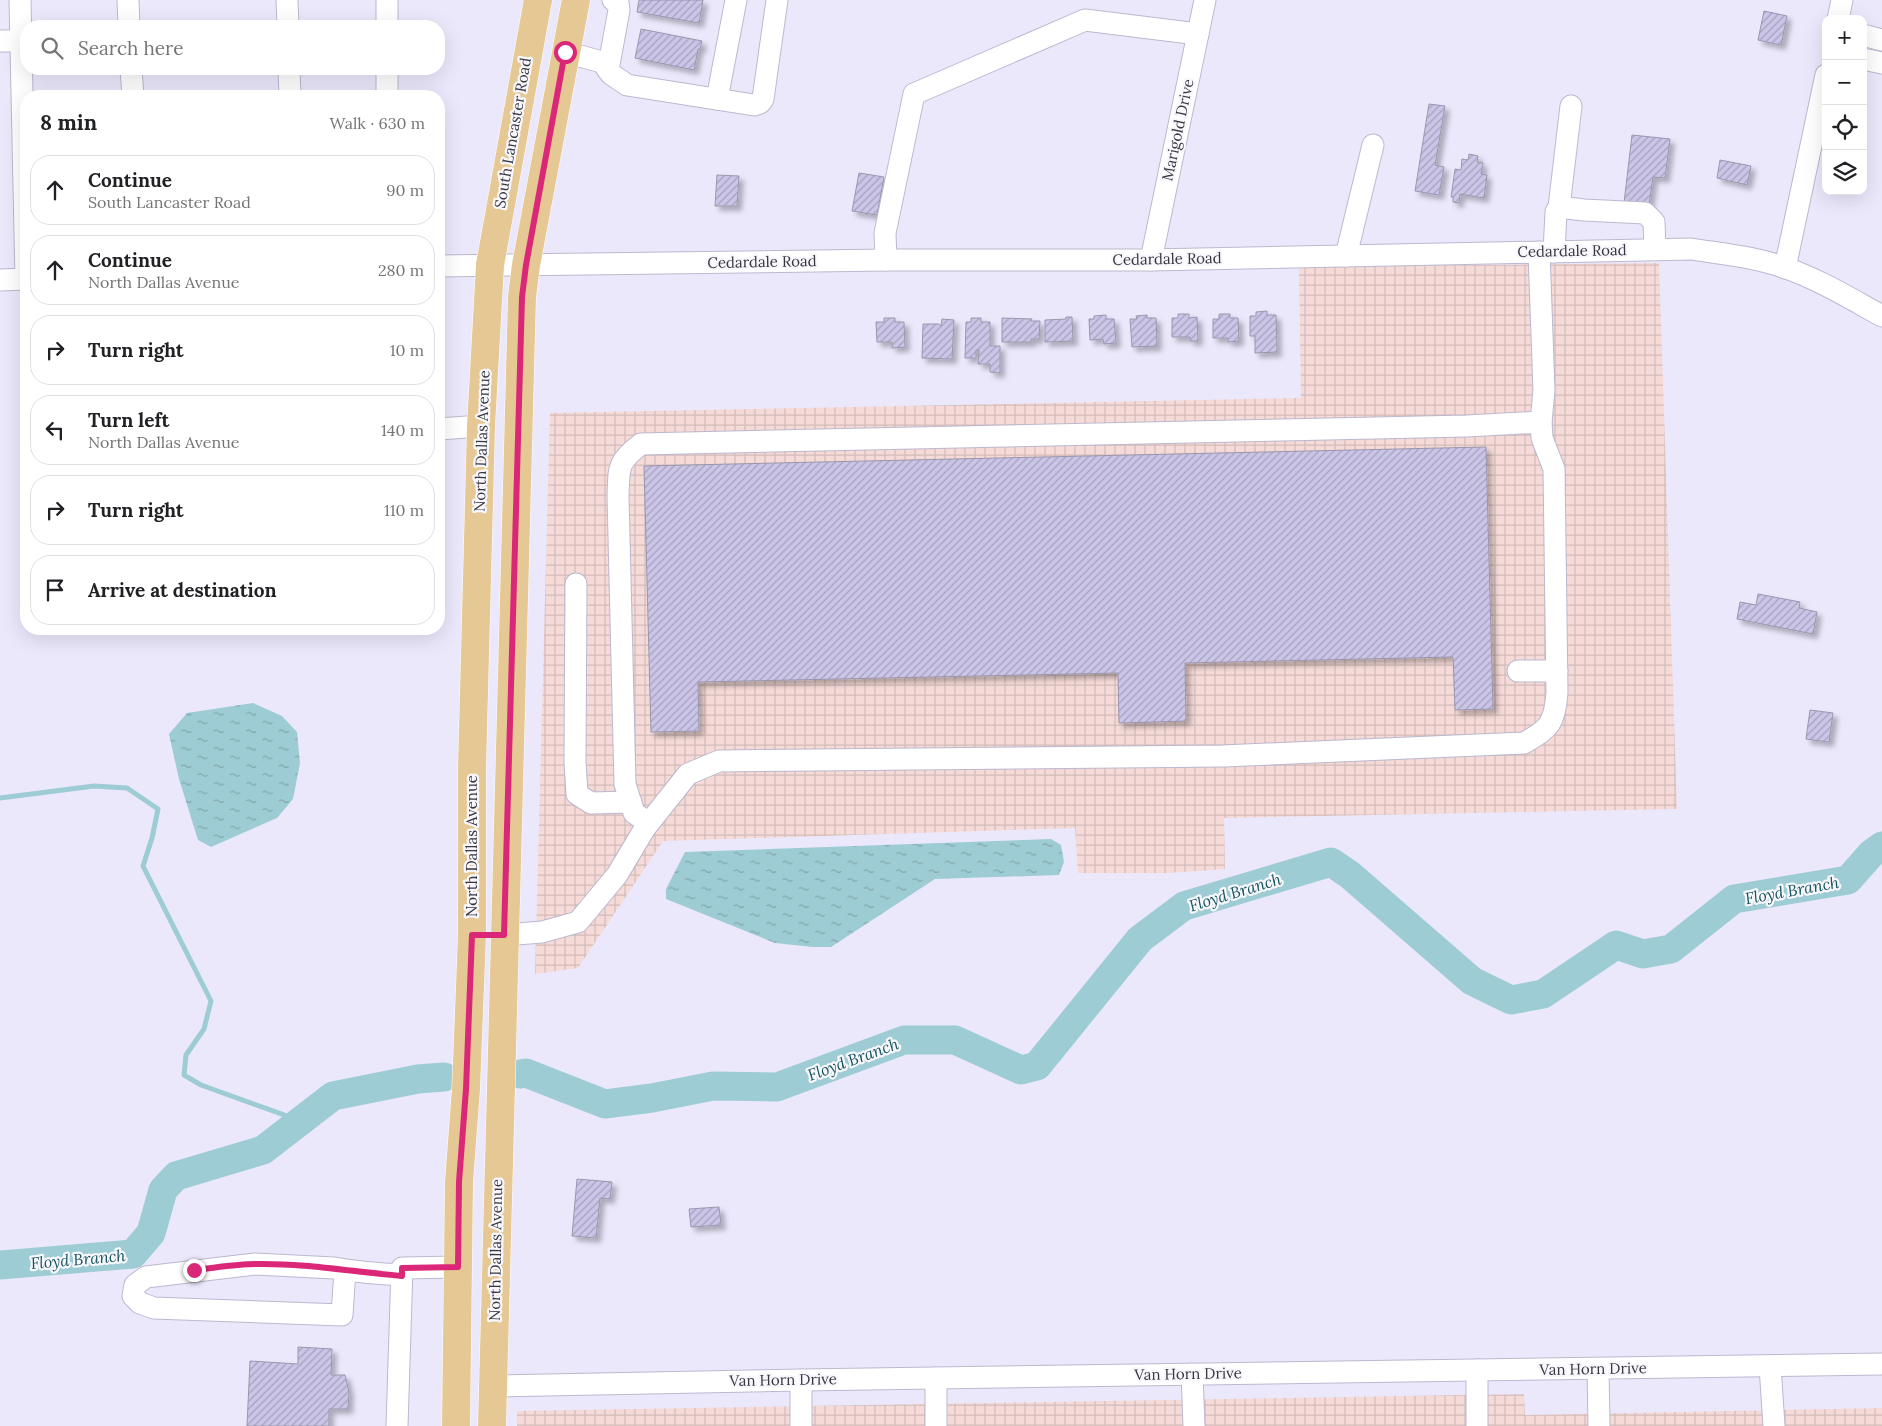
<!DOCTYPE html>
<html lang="en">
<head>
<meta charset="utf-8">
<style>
	:root { --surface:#fff; --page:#f6f6f6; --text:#202124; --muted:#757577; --line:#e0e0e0 }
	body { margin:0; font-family:Lora,serif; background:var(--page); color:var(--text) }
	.controls { position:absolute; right:15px; top:15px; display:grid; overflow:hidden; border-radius:10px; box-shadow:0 5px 20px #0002 }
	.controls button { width:45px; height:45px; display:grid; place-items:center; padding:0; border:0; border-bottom:1px solid var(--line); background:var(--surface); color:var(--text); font:25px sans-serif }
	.stop { position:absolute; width:15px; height:15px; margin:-11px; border:4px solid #db2777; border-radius:50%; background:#fff }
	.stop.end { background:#db2777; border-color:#fff; box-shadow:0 1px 5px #0008 }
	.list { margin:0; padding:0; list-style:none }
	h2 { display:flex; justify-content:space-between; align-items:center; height:65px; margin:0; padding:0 20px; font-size:21px }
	h2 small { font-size:16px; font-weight:400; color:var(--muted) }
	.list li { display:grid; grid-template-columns:32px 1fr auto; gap:15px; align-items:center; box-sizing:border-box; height:70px; margin:0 10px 10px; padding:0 10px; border:1px solid var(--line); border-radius:20px }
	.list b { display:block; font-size:19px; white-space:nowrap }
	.list p { margin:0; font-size:16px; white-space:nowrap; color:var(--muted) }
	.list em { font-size:16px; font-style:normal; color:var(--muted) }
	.icon { flex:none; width:28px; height:28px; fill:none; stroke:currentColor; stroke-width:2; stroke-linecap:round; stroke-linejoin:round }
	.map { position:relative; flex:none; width:1882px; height:1426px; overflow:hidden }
	.search { position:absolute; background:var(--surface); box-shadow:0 5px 20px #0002; left:20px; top:20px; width:425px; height:55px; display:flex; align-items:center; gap:12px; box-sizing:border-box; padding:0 18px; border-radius:20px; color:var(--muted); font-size:19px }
	.panel { position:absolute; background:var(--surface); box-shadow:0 5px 20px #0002; left:20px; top:90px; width:425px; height:545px; border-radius:20px }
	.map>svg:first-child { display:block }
	.industrial { fill:url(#industrial-grid) }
	.water { fill:url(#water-ripples) }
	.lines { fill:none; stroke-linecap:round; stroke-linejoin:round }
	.stream { stroke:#9eccd4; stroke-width:5 }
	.river { stroke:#9eccd4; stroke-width:29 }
	.building { fill:url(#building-hatch); stroke:#9a96ad; filter:url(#shadow) }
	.minor-casing { stroke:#bcb8d0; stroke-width:23 }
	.major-casing { stroke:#fff; stroke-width:29 }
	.minor { stroke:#fff; stroke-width:21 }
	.major { stroke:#e5c894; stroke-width:28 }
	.route { stroke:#db2777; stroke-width:6 }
	.labels { text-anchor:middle; stroke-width:4.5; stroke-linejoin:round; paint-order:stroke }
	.street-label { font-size:15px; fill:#383640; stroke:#f8f7fc }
	.water-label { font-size:16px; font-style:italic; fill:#16555f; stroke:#f8f7fc }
</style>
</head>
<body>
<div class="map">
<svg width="1882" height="1426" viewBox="0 0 1882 1426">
	<defs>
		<pattern id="industrial-grid" width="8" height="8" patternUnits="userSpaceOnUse" patternTransform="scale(1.25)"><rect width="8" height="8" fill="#f5dad7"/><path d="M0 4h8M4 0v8" fill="none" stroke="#d3bcba"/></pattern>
		<pattern id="water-ripples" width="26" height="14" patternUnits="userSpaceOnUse" patternTransform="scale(1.25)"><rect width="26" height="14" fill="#9eccd4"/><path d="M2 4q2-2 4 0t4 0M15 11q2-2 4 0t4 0" fill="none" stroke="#82a6ad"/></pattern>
		<pattern id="building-hatch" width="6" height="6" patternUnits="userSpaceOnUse" patternTransform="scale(1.25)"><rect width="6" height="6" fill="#cbc5e8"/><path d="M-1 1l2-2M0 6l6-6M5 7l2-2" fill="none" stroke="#a6a1bd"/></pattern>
		<filter id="shadow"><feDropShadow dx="4.5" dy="4.5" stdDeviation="2.5" flood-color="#0004"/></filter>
	</defs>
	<rect width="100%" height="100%" fill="#ebe8fc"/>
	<g class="industrial">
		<polygon points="1659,263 1677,809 1224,818 1225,869 1170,873 1078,873 1075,828 663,841 578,968 535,974 550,413 1301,398 1299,267"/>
		<polygon points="1524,1394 1525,1415 1882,1408 1882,1426 517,1426 517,1411"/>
	</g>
	<g class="water">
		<polygon points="253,703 282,716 297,732 300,763 293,799 277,818 211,847 198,840 179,779 169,734 187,713"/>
		<polygon points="1051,839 1061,845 1064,862 1059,875 935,879 831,947 813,947 775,943 666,899 666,889 685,852"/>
	</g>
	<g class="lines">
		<polyline class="stream" points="0,798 94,786 127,788 158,809 152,838 143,866 211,1001 204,1029 186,1055 184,1075 201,1085 301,1121"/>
		<g class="river">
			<polyline points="520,1074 526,1073 605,1104 652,1098 713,1086 777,1087 904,1040 955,1040 1021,1070 1037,1066 1140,939 1184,906 1331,862 1350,875 1472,981 1511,1000 1543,994 1616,945 1643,954 1671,949 1734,899 1848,880 1871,854 1882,846"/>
			<polyline points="0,1265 133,1254 151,1233 163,1190 176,1176 263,1150 333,1096 418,1079 444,1077"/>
		</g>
	</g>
	<g class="building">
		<polygon points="639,0 703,0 699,23 637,12"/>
		<polygon points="1764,11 1787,16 1781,45 1758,40"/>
		<polygon points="641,29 702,41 700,49 698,49 694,70 635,58"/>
		<polygon points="1429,104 1445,106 1435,165 1444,167 1439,195 1415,191"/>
		<polygon points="1632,135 1670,139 1665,178 1653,177 1649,205 1624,203"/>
		<polygon points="1469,154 1478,156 1477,162 1483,163 1481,174 1487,175 1484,198 1460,194 1459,203 1453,202 1453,197 1451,197 1455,169 1461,170 1462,159 1468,160"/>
		<polygon points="1720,160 1751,166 1747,185 1717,178"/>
		<polygon points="859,173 884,177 877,215 852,211"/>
		<polygon points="717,175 739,176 737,206 715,206"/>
		<polygon points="1267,311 1267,315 1276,315 1277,352 1255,353 1255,336 1250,336 1250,316 1256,316 1256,312"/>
		<polygon points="1178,314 1189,314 1189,318 1197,317 1198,341 1190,341 1190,337 1172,337 1172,318 1178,318"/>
		<polygon points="1219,314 1230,314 1230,318 1238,318 1239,341 1228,342 1228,338 1213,338 1213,319 1219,319"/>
		<polygon points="1106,315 1106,319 1114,319 1116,343 1104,344 1103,339 1090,340 1089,319 1094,319 1094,316"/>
		<polygon points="1147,315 1147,318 1156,318 1157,346 1132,347 1130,319 1137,319 1136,316"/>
		<polygon points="1066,317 1072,317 1073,341 1045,342 1045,320 1066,319"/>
		<polygon points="884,318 895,318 895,322 904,322 905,347 892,348 892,342 877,342 876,322 884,322"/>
		<polygon points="971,318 981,318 981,322 990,322 990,346 1000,346 1000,373 990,372 990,364 978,364 979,350 976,350 976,358 965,358 966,322 971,322"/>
		<polygon points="1002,318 1032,319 1031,321 1040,321 1039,339 1031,339 1031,342 1002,342"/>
		<polygon points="942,319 954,320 952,359 922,358 923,324 939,324 941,326"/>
		<polygon points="1486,447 1493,709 1455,710 1453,657 1185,663 1186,721 1119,723 1118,673 698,682 699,731 651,732 644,466"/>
		<polygon points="1758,594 1800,602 1799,608 1817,612 1813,634 1737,619 1740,602 1756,605"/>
		<polygon points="1810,710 1833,713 1829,742 1806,739"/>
		<polygon points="577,1179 612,1182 610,1199 600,1198 596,1238 572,1236"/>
		<polygon points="719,1207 721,1225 691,1227 689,1209"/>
		<polygon points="298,1347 332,1349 331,1375 345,1375 349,1392 348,1409 329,1409 329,1426 247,1426 250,1361 298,1364"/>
	</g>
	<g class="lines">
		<defs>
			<g id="minor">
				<polyline points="20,0 26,279"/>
				<polyline points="128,0 129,26"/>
				<polyline points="287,0 288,26"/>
				<polyline points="387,0 387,26"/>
				<polyline points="1838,19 1842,0"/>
				<polyline points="1863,35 1882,40"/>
				<polyline points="0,41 21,41"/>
				<polyline points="565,52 602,62 611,74 627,85 754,105 760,103 763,99 777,0"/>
				<polyline points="1863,59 1882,63"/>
				<polyline points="131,69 133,96"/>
				<polyline points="289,69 290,96"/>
				<polyline points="387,69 387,96"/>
				<polyline points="608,70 619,10 618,3 613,0"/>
				<polyline points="717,99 736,0"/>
				<polyline points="1559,207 1571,106"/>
				<polyline points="1539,252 1544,390 1541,422"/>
				<polyline points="1554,252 1556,212 1559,207 1584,210 1645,213 1654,222 1655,249"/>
				<polyline points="1346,256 1373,145"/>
				<polyline points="886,260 885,233 914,94 1085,20 1198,34"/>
				<polyline points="1151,260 1205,0"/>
				<path d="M439,266L886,260H1151L1691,249C1723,254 1756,257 1786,268C1820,280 1851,299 1882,316"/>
				<polyline points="1785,268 1826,75"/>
				<polyline points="0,280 26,279"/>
				<polyline points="439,429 481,426"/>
				<polyline points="576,584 575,762 577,794 591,803 631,802"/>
				<polyline points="1518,671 1557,671"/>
				<path d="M505,935L542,932L578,922L617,875L645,828L688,774L719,761L1223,756L1524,743C1550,729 1555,722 1557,692L1554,469L1542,438L1541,422L1467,426L641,444C617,462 619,468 618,496L625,784L634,813L649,823"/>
				<path d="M345,1270L342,1315L154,1308L140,1303L133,1296L135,1285L146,1277L255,1264L334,1268C357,1272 379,1274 402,1275"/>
				<polyline points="1770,1366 1774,1426"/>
				<polyline points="1598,1369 1599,1426"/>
				<polyline points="1192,1374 1194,1426"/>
				<polyline points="936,1378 936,1426"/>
				<polyline points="801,1380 801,1426"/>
				<polyline points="493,1386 801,1380 1882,1364"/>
				<polyline points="397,1426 402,1268 458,1267"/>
				<polyline points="1477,1426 1477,1370"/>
			</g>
			<g id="major">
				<polyline points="456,1426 459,1182 466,1089 472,935 472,768 481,426 490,265 538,0"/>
				<polyline points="492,1426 522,297 526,265 576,0"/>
			</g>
		</defs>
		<use href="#minor" class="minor-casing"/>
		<use href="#major" class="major-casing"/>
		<use href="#minor" class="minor"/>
		<use href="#major" class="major"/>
	</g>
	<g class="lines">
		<path class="route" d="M194,1270C214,1268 235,1264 256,1264C305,1263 353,1272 402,1276V1268L458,1267L459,1182L466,1089L472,935H504L522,297L526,265L565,52"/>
	</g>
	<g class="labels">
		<g class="street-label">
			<text transform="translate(1178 130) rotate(-78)" y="5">Marigold Drive</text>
			<text transform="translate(513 133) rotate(-80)" y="5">South Lancaster Road</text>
			<text transform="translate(1572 251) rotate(-1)" y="5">Cedardale Road</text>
			<text transform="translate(1167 259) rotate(-1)" y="5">Cedardale Road</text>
			<text transform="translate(762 262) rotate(-1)" y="5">Cedardale Road</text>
			<text transform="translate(482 441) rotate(-88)" y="5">North Dallas Avenue</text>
			<text transform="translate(472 846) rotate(-90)" y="5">North Dallas Avenue</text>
			<text transform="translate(496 1250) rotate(-89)" y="5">North Dallas Avenue</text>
			<text transform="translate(1593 1369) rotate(-1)" y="5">Van Horn Drive</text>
			<text transform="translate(1188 1374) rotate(-1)" y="5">Van Horn Drive</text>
			<text transform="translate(783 1380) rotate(-1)" y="5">Van Horn Drive</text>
		</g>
		<g class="water-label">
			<text transform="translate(1792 890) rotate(-10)" y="6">Floyd Branch</text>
			<text transform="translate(1235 892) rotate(-17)" y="6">Floyd Branch</text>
			<text transform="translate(853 1059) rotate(-20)" y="6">Floyd Branch</text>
			<text transform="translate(78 1259) rotate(-5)" y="6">Floyd Branch</text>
		</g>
	</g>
</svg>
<div class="controls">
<button>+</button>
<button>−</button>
<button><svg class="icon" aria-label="locate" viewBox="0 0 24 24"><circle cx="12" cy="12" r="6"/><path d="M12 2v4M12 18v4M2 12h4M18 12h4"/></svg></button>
<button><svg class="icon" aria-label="layers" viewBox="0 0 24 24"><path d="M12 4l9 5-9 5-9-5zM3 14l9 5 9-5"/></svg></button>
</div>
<div class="stop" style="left:565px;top:52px"></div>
<div class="stop end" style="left:194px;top:1270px"></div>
<div class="search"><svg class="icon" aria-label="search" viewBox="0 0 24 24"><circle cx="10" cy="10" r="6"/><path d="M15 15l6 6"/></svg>Search here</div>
<section class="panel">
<h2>8 min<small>Walk · 630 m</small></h2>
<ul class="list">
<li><svg class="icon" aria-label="ahead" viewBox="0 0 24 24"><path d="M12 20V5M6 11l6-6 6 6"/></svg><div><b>Continue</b><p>South Lancaster Road</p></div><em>90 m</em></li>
<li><svg class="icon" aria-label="ahead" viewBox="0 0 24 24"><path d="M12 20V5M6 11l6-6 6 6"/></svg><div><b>Continue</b><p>North Dallas Avenue</p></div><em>280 m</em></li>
<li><svg class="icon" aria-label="right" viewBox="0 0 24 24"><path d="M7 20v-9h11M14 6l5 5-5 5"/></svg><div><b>Turn right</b></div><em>10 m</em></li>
<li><svg class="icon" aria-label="left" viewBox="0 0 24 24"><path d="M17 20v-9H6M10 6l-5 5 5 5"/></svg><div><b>Turn left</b><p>North Dallas Avenue</p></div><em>140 m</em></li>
<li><svg class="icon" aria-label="right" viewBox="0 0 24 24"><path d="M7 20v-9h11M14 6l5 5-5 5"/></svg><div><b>Turn right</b></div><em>110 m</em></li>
<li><svg class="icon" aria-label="arrive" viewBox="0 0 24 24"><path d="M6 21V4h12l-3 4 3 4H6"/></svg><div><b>Arrive at destination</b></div></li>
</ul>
</section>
</div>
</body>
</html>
